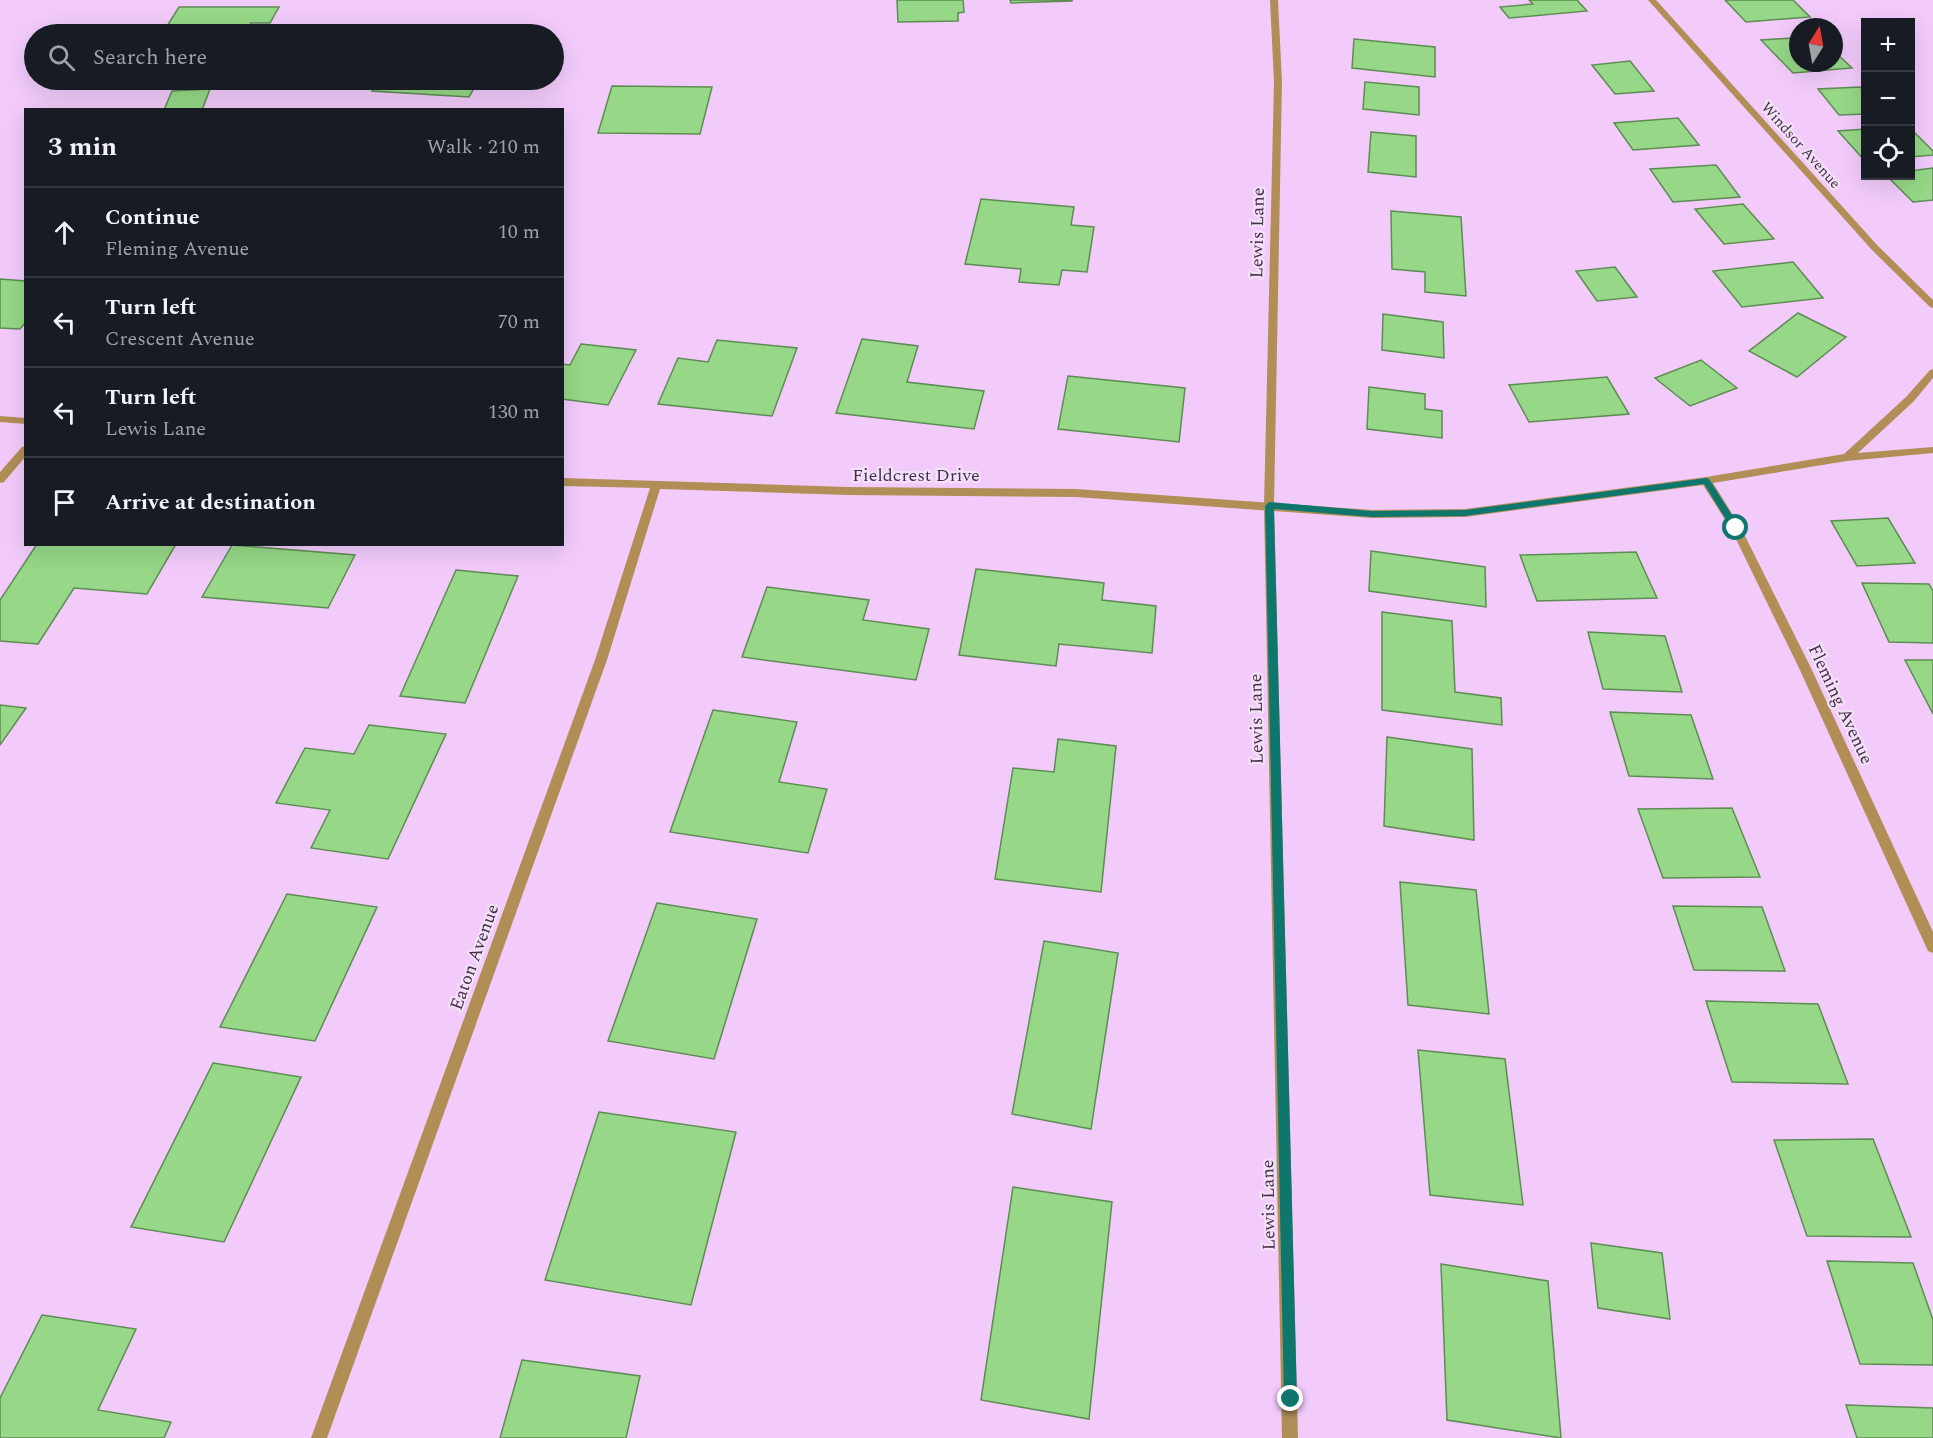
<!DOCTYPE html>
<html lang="en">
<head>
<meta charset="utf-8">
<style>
	:root { --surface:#171b24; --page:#242831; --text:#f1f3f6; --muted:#9ea1a6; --line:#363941 }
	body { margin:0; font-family:Spectral,serif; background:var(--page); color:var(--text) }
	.controls { position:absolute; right:18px; top:18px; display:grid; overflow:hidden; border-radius:0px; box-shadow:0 6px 24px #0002 }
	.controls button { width:54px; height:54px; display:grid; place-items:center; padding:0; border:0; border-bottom:2px solid var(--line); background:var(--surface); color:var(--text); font:30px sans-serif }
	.compass { position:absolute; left:1789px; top:18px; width:54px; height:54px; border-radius:50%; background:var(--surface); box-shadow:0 6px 24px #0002; rotate:11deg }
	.stop { position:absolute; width:18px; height:18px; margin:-14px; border:4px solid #0f766e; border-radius:50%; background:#fff }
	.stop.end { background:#0f766e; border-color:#fff; box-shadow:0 2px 6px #0008 }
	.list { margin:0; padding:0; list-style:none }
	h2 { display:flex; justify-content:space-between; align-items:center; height:78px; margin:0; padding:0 24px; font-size:26px }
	h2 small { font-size:20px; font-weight:400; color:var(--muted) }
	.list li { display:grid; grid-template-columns:39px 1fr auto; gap:18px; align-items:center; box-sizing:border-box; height:90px; padding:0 24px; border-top:2px solid var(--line) }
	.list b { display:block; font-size:22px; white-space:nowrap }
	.list p { margin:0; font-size:20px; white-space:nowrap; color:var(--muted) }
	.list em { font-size:20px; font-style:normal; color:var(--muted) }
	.icon { flex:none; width:33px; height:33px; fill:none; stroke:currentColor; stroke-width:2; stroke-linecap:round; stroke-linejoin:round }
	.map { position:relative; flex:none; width:1933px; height:1438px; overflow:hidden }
	.search { position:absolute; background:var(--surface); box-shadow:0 6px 24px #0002; left:24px; top:24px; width:540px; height:66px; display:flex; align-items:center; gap:15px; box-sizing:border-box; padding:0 21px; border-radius:33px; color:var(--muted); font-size:22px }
	.panel { position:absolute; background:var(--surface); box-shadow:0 6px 24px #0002; left:24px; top:108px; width:540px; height:438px; border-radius:0px }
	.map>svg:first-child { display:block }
	.building { fill:#96d887; stroke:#5e8c54; stroke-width:1.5 }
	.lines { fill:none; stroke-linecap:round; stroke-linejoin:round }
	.minor { fill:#b08e56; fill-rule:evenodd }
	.tertiary { fill:#b08e56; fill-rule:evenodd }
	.route { fill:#0f766e }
	.labels { text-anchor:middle; stroke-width:4.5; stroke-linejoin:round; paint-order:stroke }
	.far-street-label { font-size:15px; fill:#443048; stroke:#f4e0f9 }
	.street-label { font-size:18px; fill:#443048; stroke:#f4e0f9 }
</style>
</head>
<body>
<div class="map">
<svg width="1933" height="1438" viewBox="0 0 1933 1438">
	<rect width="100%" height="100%" fill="#f2cbfb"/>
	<g class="building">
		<polygon points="897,0 963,0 964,12 958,13 958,21 898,22"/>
		<polygon points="1010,0 1072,0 1072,1 1011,3"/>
		<polygon points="1529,0 1577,0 1587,11 1509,18 1500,7 1533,4"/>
		<polygon points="1725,0 1793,0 1810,17 1746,22"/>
		<polygon points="179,7 279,7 270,23 251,23 246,33 278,32 277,34 162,34"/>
		<polygon points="1792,38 1798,44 1798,63 1834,63 1834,51 1852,68 1793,73 1761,40"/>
		<polygon points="1354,39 1435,47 1435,77 1352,68"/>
		<polygon points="1630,61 1654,91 1615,94 1592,65"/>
		<polygon points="211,80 266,80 264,83 208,83"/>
		<polygon points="380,80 479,80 469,97 372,91"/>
		<polygon points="1365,82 1419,87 1419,115 1363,109"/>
		<polygon points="612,86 712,87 700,134 598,133"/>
		<polygon points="1860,87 1866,93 1866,114 1839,115 1818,89"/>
		<polygon points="210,89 202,110 164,110 172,91"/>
		<polygon points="1678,118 1699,145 1633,150 1614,123"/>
		<polygon points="1910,128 1933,151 1933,155 1910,157"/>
		<polygon points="1866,129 1866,161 1865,161 1838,131"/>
		<polygon points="1371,132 1416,136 1416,177 1368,172"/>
		<polygon points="1716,165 1740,197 1673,202 1650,169"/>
		<polygon points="1933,168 1933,200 1913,202 1887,176 1910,176 1910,171"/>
		<polygon points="981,199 1074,207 1071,225 1094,227 1087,272 1062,270 1059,285 1019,282 1021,269 965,264"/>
		<polygon points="1743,204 1774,239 1724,244 1695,209"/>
		<polygon points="1391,211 1461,217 1466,296 1425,292 1425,272 1392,269"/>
		<polygon points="1793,262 1823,298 1742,307 1713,271"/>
		<polygon points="1615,267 1637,297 1597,301 1576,271"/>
		<polygon points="0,279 26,281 26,322 20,329 0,328"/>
		<polygon points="1798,313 1846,337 1797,377 1749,351"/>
		<polygon points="1383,314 1443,322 1444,358 1382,350"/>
		<polygon points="862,339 918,346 907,382 984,391 974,429 836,413"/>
		<polygon points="717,340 797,348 772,416 658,404 678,358 708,362"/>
		<polygon points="581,344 636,350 608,405 562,399 562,364 570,365"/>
		<polygon points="1701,360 1737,388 1690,406 1655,378"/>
		<polygon points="1068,376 1185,388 1179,442 1058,429"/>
		<polygon points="1607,377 1629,414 1529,422 1509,385"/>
		<polygon points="1369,387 1425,394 1425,409 1442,411 1442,438 1367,429"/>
		<polygon points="1888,518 1915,563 1857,566 1831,521"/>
		<polygon points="37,544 176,544 147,594 74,588 38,644 0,641 0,600"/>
		<polygon points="232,545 355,555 328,608 202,597"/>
		<polygon points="1371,551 1485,567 1486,607 1369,591"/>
		<polygon points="1636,552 1657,598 1537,601 1520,555"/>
		<polygon points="976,569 1104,583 1102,600 1156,606 1152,653 1059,644 1056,666 959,655"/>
		<polygon points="456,570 518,576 465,703 400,696"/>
		<polygon points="1862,583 1929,584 1933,591 1933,643 1889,642"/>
		<polygon points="767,587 869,600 863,620 929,629 916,680 742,657"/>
		<polygon points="1382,612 1452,621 1455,692 1501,698 1502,725 1382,710"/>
		<polygon points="1588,632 1665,636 1682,692 1603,689"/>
		<polygon points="1905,660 1933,660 1933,714"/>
		<polygon points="0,705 26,708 0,745"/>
		<polygon points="713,710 797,722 779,782 827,789 808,853 670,832"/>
		<polygon points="1610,712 1691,715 1713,779 1629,776"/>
		<polygon points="369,725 446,734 388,859 311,848 330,810 276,803 305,748 354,754"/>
		<polygon points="1387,737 1472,749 1474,840 1384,826"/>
		<polygon points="1058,739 1116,746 1101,892 995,879 1013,768 1054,772"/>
		<polygon points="1732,808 1760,877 1663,878 1638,809"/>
		<polygon points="1400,882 1476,890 1489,1014 1408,1005"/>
		<polygon points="287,894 377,907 315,1041 220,1027"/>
		<polygon points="657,903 757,919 714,1059 608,1041"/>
		<polygon points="1673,906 1762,907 1785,971 1694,970"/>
		<polygon points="1044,941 1118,953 1091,1129 1012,1114"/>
		<polygon points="1706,1001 1818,1004 1848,1084 1732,1082"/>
		<polygon points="1418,1050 1505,1059 1523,1205 1430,1195"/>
		<polygon points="213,1063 301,1077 224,1242 131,1227"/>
		<polygon points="599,1112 736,1132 691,1305 545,1280"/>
		<polygon points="1873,1139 1911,1237 1807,1236 1774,1140"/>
		<polygon points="1013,1187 1112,1202 1089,1419 981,1400"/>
		<polygon points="1591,1243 1662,1253 1670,1319 1598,1308"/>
		<polygon points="1827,1261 1913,1263 1933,1320 1933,1365 1860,1364"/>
		<polygon points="1441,1264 1548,1281 1561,1438 1447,1420"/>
		<polygon points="42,1315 136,1329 98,1410 171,1422 164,1438 0,1438 0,1398"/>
		<polygon points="522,1360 640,1376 626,1438 500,1438"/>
		<polygon points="1846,1405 1933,1408 1933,1438 1857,1438"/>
	</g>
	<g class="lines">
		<g class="minor">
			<polygon points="1648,0 1656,0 1878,246 1933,300 1933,308 1930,307 1872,250"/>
			<polygon points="1933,369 1933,378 1914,401 1858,453 1933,447 1933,453 1847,461 1713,483 1741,528 1811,668 1933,932 1933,953 1928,951 1799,668 1731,529 1703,485 1465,517 1372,518 1076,497 848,495 660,489 607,660 327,1438 311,1438 595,660 650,488 562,486 562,478 848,487 1076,489 1372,510 1465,509 1706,477 1844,454 1906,397 1930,370"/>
			<polygon points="0,416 26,418 26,424 0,422"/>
			<polygon points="26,446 26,456 4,482 0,483 0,472 22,447"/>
		</g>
		<polygon class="tertiary" points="1270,0 1278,0 1282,82 1274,506 1298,1438 1282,1438 1264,506 1274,82"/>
	</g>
	<polygon class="route" points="1706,478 1709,479 1739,526 1739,531 1733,531 1704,484 1465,516 1372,517 1274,509 1297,1399 1295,1404 1291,1406 1286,1404 1284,1399 1265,506 1269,502 1372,511 1465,510"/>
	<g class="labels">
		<g class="far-street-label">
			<text transform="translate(1801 145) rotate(48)" y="5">Windsor Avenue</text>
		</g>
		<g class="street-label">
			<text transform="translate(1257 233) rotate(-89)" y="6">Lewis Lane</text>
			<text x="916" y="481">Fieldcrest Drive</text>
			<text transform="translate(1841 704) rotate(65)" y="6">Fleming Avenue</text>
			<text transform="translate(1256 719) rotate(-91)" y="6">Lewis Lane</text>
			<text transform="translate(474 957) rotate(-70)" y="6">Eaton Avenue</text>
			<text transform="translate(1268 1205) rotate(-91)" y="6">Lewis Lane</text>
		</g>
	</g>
</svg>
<div class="controls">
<button>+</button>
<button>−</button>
<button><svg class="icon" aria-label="locate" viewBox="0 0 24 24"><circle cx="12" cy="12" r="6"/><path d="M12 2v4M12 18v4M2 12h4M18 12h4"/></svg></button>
</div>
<svg class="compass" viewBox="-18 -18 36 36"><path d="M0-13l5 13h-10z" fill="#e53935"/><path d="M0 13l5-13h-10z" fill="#9ea1a6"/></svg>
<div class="stop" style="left:1736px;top:528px"></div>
<div class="stop end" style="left:1291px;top:1399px"></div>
<div class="search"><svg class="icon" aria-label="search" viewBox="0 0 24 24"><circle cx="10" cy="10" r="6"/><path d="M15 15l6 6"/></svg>Search here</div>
<section class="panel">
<h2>3 min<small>Walk · 210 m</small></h2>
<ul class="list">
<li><svg class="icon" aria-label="ahead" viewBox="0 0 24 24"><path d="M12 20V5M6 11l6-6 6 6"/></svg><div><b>Continue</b><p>Fleming Avenue</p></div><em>10 m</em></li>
<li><svg class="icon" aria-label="left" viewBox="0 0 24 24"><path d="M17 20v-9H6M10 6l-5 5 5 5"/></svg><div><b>Turn left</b><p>Crescent Avenue</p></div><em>70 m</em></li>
<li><svg class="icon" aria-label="left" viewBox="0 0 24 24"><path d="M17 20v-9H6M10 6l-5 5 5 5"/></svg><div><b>Turn left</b><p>Lewis Lane</p></div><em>130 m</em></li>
<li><svg class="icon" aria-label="arrive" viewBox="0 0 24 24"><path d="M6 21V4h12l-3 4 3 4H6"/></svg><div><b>Arrive at destination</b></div></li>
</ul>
</section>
</div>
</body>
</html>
